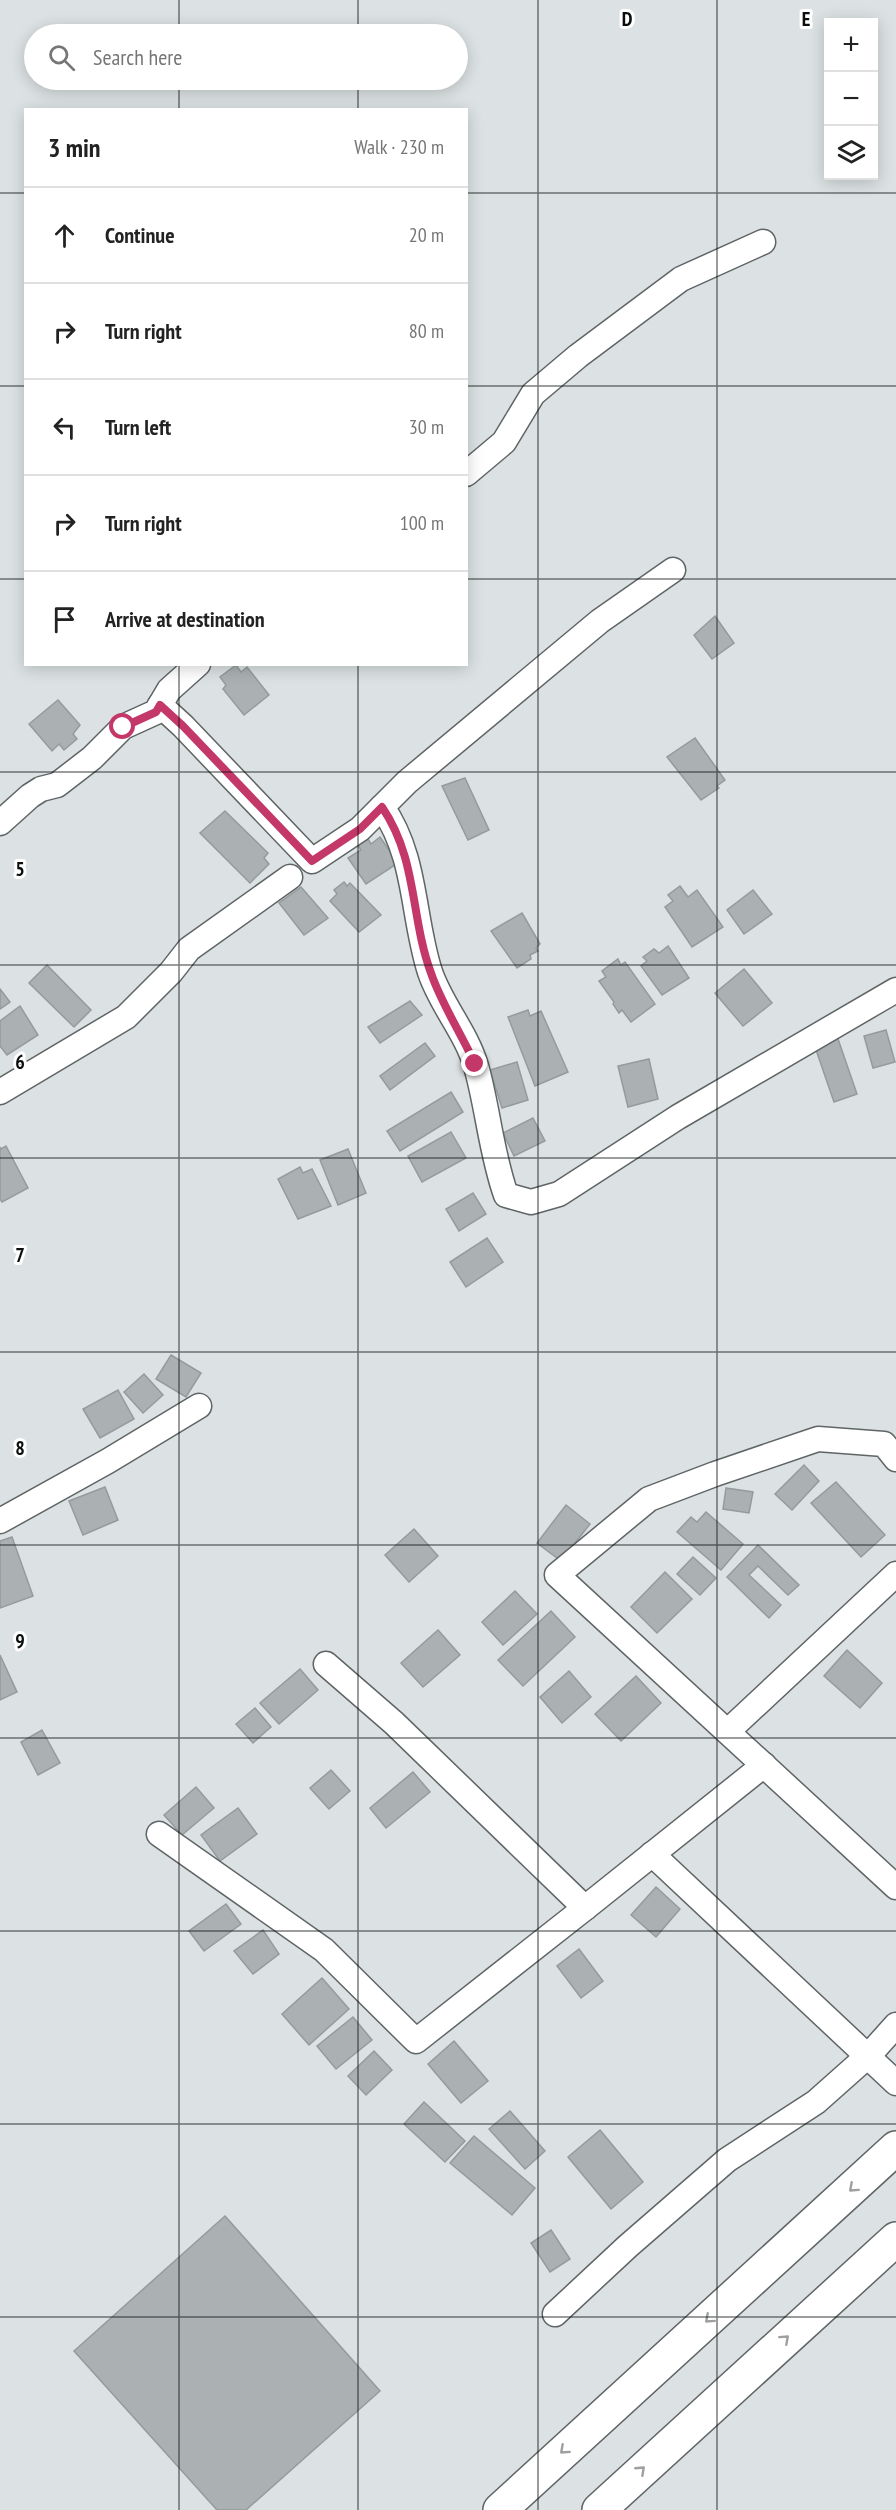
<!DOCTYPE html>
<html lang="en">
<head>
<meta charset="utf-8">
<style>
	:root { --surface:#fff; --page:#f6f6f6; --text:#222; --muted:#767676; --line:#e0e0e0 }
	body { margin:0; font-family:"PT Sans Narrow",sans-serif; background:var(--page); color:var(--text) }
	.controls { position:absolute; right:18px; top:18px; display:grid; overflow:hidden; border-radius:0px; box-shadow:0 3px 15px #0003 }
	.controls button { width:54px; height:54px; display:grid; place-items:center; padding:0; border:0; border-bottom:2px solid var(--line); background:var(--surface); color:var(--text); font:30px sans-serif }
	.stop { position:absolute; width:18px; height:18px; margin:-14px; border:4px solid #c43769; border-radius:50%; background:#fff }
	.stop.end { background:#c43769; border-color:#fff; box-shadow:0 2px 6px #0008 }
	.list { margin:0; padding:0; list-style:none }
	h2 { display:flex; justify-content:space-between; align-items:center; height:78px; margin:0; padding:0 24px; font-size:26px }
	h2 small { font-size:20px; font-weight:400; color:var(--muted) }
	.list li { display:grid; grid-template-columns:39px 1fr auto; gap:18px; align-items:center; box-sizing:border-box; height:96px; padding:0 24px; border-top:2px solid var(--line) }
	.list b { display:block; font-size:22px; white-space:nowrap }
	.list em { font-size:20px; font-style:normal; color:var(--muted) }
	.icon { flex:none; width:33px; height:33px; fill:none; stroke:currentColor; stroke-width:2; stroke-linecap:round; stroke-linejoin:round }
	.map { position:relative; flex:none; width:896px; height:2510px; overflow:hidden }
	.search { position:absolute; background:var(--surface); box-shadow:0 3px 15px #0003; left:24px; top:24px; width:444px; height:66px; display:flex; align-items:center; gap:15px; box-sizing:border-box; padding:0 21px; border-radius:33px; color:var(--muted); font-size:22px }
	.panel { position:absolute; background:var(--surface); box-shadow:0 3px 15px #0003; left:24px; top:108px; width:444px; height:558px; border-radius:0px }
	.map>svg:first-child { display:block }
	.building { fill:#abb1b2; stroke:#959b9c; stroke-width:1.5 }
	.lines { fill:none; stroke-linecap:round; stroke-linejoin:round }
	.minor-casing { stroke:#5f6465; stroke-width:27 }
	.highway-casing { stroke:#5f6465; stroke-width:36 }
	.minor { stroke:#fff; stroke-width:24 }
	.highway { stroke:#fff; stroke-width:33 }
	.oneway { stroke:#9e9f9f }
	.route { stroke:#c43769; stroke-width:8 }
	.grid { fill:none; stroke:#0c0e0e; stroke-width:1.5; stroke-opacity:0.55 }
	.grid-label { font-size:20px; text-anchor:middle; font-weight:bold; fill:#0c0e0e; stroke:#fff; stroke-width:6; stroke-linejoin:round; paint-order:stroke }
</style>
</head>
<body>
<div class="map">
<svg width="896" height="2510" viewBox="0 0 896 2510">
	<rect width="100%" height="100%" fill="#dce2e3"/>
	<g class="building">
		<polygon points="715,616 734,643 712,659 694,635"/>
		<polygon points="236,665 241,672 247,667 269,695 244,715 223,689 226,685 220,677"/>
		<polygon points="58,700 80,725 73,734 77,739 64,750 59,744 52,751 29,724"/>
		<polygon points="695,738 725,780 717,786 719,788 701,800 667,757"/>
		<polygon points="465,778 489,830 468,840 442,786"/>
		<polygon points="225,811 268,853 264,858 269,864 250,883 200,833"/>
		<polygon points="380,837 398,863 366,884 348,858 361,850 357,844 368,839 371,844"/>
		<polygon points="344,882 347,886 350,883 381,915 359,932 330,901 337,894 334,890"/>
		<polygon points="680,886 688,897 697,890 723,927 692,947 665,907 673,901 668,895"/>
		<polygon points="301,887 328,918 304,935 279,903"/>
		<polygon points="753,890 772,914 744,934 727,910"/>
		<polygon points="522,913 540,944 536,948 538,951 530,955 531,959 517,968 491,931"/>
		<polygon points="668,946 689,978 662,995 641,966 647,961 643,957 654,949 659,953"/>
		<polygon points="618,959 621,965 625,962 655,1004 631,1022 622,1010 619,1013 613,1004 614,1002 599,981 606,977 602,971"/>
		<polygon points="47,965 91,1010 74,1027 29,983"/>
		<polygon points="744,969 772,1003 743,1026 715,993"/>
		<polygon points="0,989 10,1002 0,1009"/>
		<polygon points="410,1001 422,1015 380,1043 368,1027"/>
		<polygon points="20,1006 38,1035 7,1055 0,1046 0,1021"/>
		<polygon points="528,1010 530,1016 541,1011 568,1072 535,1086 508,1017"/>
		<polygon points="886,1030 895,1062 873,1068 864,1036"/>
		<polygon points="837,1036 857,1094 834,1102 814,1044"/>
		<polygon points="425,1043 435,1056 390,1090 380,1076"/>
		<polygon points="649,1059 658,1099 628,1107 618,1066"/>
		<polygon points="517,1062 528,1100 502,1108 490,1070"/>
		<polygon points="451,1092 463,1112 400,1151 387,1131"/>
		<polygon points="533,1118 545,1141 514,1156 503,1133"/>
		<polygon points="451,1132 466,1158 422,1182 408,1156"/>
		<polygon points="6,1146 28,1188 2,1202 0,1199 0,1147 1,1149"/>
		<polygon points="348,1149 366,1193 338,1205 320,1160"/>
		<polygon points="300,1167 303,1173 312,1169 331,1206 298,1219 278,1179"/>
		<polygon points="473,1193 486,1214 459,1231 446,1209"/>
		<polygon points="487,1238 503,1262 466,1287 450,1262"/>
		<polygon points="171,1355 201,1373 186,1397 156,1379"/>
		<polygon points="144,1374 163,1395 143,1413 124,1392"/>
		<polygon points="118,1390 134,1419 100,1438 83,1409"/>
		<polygon points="804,1465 819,1481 792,1510 775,1494"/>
		<polygon points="836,1482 885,1535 861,1557 811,1503"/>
		<polygon points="105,1487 118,1520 83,1535 69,1501"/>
		<polygon points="726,1488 753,1492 749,1513 723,1509"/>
		<polygon points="566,1505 590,1524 561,1561 537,1543"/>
		<polygon points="706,1512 743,1544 721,1570 677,1532 691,1517 697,1522"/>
		<polygon points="414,1529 438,1556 409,1582 385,1555"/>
		<polygon points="12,1537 33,1596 0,1608 0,1541"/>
		<polygon points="758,1545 799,1585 788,1595 758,1566 749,1575 781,1605 769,1618 727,1577"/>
		<polygon points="693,1557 716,1578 700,1595 677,1574"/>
		<polygon points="665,1572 692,1599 657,1633 631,1607"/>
		<polygon points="515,1591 537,1614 503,1645 482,1622"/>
		<polygon points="551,1611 575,1637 523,1686 498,1660"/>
		<polygon points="438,1630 460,1655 423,1687 401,1663"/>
		<polygon points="847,1650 882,1683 860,1708 824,1676"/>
		<polygon points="0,1655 17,1692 0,1700"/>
		<polygon points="300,1669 318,1690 279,1724 260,1703"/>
		<polygon points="569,1671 591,1697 562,1723 540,1697"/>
		<polygon points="636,1676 661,1703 621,1741 595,1714"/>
		<polygon points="255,1708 271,1727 253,1743 236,1724"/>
		<polygon points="42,1730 60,1763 38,1775 21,1742"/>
		<polygon points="331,1770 350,1791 329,1809 310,1788"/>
		<polygon points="413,1772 430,1792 386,1828 370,1808"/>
		<polygon points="196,1787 214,1808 182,1835 164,1815"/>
		<polygon points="238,1808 257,1834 220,1861 201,1835"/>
		<polygon points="656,1887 680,1909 656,1937 631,1915"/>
		<polygon points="226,1904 241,1924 204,1951 189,1931"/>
		<polygon points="263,1930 279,1954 253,1974 234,1951"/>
		<polygon points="579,1949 603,1981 581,1998 557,1966"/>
		<polygon points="322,1978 349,2009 309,2045 282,2014"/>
		<polygon points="353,2017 372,2040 336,2069 317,2046"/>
		<polygon points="454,2041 488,2081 461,2103 428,2064"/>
		<polygon points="374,2051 392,2070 366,2095 348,2076"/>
		<polygon points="424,2102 465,2141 445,2162 404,2124"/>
		<polygon points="510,2111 545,2151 525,2169 489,2129"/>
		<polygon points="600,2130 643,2182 611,2209 568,2157"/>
		<polygon points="474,2136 535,2188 512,2215 450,2163"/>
		<polygon points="225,2216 380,2391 246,2510 217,2510 74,2351"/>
		<polygon points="551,2230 570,2259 550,2272 531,2243"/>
	</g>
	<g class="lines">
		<defs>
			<g id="minor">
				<polyline points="466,474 504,442 533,394 578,356 681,279 763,242"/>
				<polyline points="160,705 183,726 312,861 360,829 407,782 600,621 673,570"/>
				<path d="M382,807C417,857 412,916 430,972C441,1005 466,1032 476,1066C488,1108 491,1153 506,1195L531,1202L559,1194L678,1117L896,990"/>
				<polyline points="0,823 30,796 41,789 57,785 92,758 123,727 156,712 169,690 198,664"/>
				<polyline points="0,1092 126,1017 171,972 189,949 290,877"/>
				<polyline points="896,1459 884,1444 818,1439 715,1474 649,1499 557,1575 896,1887"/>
				<polyline points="0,1521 108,1461 199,1406"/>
				<polyline points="326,1664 394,1723 585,1908 764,1765"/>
				<polyline points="728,1731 896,1574"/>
				<polyline points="159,1834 324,1950 416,2041 585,1908"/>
				<polyline points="652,1854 896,2083"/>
				<polyline points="555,2314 628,2246 727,2160 816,2102 870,2054 896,2025"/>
			</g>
			<g id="highway">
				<polyline points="500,2510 896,2148"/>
				<polyline points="599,2510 896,2239"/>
			</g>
		</defs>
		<use href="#minor" class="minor-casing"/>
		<use href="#highway" class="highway-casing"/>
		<use href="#minor" class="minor"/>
		<use href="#highway" class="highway"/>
	</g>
	<defs><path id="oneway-chevron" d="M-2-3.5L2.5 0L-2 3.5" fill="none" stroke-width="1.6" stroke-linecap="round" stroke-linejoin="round" transform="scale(1.5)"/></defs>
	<g class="oneway">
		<use href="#oneway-chevron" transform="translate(853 2188) rotate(138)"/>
		<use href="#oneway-chevron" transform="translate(709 2319) rotate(138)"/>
		<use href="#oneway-chevron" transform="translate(785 2339) rotate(-42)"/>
		<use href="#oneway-chevron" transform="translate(564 2450) rotate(138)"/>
		<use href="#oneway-chevron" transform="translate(641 2470) rotate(-43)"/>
	</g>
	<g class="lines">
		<path class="route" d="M123,727L156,712L160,705L183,726L312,861L360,829L382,807C418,860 410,916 431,973C441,1003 462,1035 475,1064"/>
	</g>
	<path class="grid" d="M179,0V34M358,0V34M538,0V2510M717,0V2510M179,80V110M358,80V110M0,193H26M466,193H896M0,386H26M466,386H896M0,579H26M466,579H896M179,664V2510M358,664V2510M0,772H896M0,965H896M0,1158H896M0,1352H896M0,1545H896M0,1738H896M0,1931H896M0,2124H896M0,2317H896"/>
	<g class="grid-label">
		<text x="627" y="26">D</text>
		<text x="806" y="26">E</text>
		<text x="20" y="876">5</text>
		<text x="20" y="1069">6</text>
		<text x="20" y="1262">7</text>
		<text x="20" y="1455">8</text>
		<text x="20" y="1648">9</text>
	</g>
</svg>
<div class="controls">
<button>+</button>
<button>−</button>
<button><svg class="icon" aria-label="layers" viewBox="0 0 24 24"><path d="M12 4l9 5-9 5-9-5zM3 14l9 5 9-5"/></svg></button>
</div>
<div class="stop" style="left:123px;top:727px"></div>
<div class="stop end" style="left:475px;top:1064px"></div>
<div class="search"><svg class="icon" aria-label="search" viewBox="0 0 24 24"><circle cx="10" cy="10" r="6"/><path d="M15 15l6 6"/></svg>Search here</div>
<section class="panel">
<h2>3 min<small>Walk · 230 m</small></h2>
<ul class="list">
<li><svg class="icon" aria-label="ahead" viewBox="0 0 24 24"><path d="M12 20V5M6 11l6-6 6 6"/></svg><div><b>Continue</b></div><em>20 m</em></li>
<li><svg class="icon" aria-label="right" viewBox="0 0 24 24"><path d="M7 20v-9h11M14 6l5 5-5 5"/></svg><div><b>Turn right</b></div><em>80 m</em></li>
<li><svg class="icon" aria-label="left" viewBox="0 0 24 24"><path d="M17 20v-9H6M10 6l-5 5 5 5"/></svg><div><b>Turn left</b></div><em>30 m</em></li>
<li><svg class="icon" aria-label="right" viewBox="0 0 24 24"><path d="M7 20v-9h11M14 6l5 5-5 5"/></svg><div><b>Turn right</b></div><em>100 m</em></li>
<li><svg class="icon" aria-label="arrive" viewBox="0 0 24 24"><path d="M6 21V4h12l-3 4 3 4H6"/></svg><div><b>Arrive at destination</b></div></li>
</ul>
</section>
</div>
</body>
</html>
